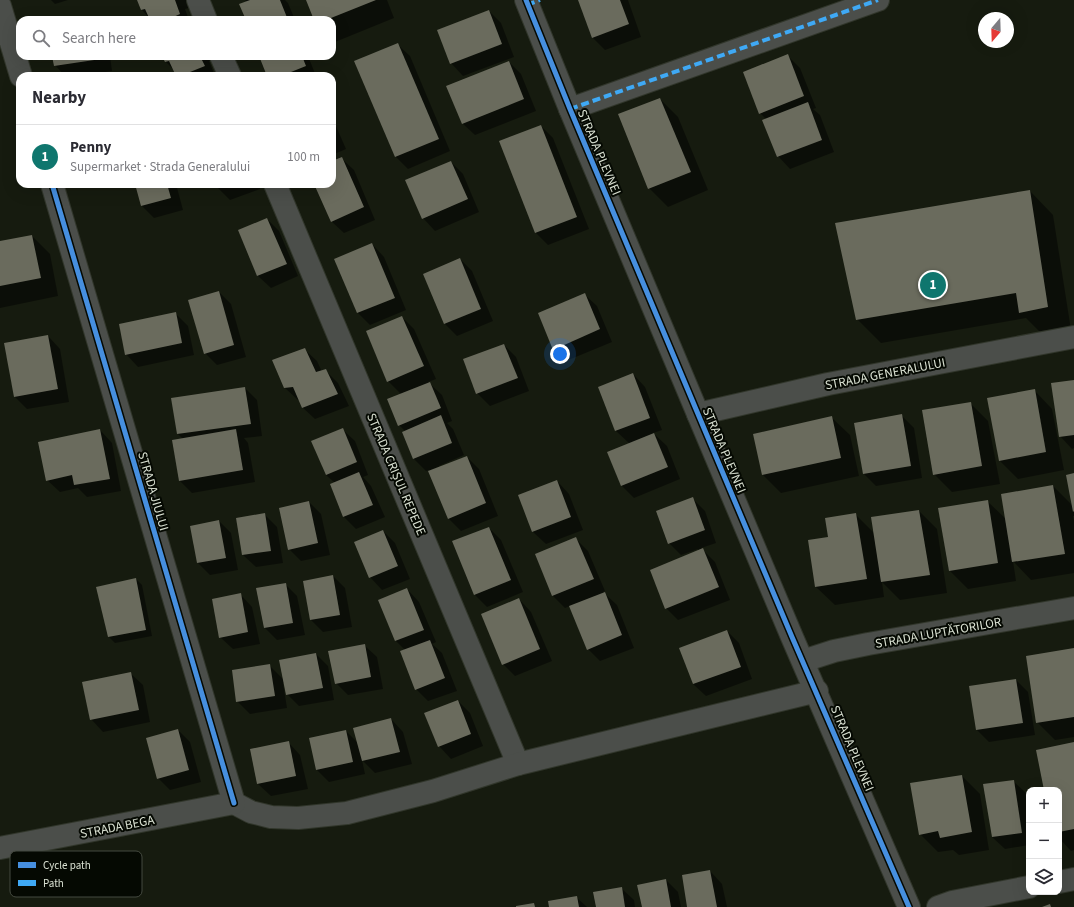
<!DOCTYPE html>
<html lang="en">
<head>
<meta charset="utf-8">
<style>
	:root { --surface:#fff; --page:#f2f2f3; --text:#2b2b33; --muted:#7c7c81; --line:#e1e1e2; --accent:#0f766e }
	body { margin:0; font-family:"Source Sans 3",sans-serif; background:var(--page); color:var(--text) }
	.controls { position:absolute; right:12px; bottom:12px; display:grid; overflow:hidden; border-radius:8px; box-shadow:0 4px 16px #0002 }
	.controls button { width:36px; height:36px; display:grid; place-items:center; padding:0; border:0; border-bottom:1px solid var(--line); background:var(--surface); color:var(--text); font:20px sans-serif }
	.compass { position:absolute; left:978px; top:12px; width:36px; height:36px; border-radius:50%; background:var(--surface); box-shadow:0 4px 16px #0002; rotate:199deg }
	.you { position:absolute; left:560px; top:354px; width:14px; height:14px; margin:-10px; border:3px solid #fff; border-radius:50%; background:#1a73e8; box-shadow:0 0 0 6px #1a73e833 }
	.badge { display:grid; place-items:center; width:26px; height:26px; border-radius:50%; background:var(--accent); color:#fff; font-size:13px; font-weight:700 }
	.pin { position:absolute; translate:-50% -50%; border:2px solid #fff; box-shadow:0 1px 4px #0006 }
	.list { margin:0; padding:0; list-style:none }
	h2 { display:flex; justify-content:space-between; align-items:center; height:52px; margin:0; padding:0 16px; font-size:17px }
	h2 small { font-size:13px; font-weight:400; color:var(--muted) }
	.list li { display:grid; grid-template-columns:26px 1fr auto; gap:12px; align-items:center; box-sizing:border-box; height:64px; padding:0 16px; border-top:1px solid var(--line) }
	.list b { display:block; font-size:15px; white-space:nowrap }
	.list p { margin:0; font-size:13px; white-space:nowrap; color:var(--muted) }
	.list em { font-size:13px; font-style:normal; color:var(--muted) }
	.icon { flex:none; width:22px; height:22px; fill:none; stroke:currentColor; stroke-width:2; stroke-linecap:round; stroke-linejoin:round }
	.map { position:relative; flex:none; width:1074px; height:907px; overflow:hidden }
	.search { position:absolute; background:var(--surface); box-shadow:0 4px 16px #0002; left:16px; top:16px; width:320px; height:44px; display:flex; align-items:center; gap:10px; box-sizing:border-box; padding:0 14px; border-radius:12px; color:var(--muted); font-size:15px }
	.panel { position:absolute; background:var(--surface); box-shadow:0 4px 16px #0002; left:16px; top:72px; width:320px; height:116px; border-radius:12px }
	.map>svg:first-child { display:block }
	.shadow { fill:#0007 }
	.building { fill:#6a6b5d }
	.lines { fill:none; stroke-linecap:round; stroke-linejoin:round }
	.street-casing { stroke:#31362b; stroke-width:24 }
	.street { stroke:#4b4e4a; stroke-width:22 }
	.quiet { stroke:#3fa9f5; stroke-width:4; stroke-dasharray:8 4; stroke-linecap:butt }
	.cycleway-casing { stroke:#050902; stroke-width:8 }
	.cycleway { stroke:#468fdf; stroke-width:5 }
	.labels { text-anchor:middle; stroke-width:4; stroke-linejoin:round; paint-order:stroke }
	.street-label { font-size:13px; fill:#dae1d2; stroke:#050902 }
	.key { fill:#050902; stroke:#454a40; stroke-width:1 }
	.key-label { font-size:11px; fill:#dae1d2 }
</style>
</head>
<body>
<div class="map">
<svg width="1074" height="907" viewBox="0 0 1074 907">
	<rect width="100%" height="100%" fill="#161b0f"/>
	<g class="shadow">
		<polygon points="51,0 68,0 55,4"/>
		<polygon points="138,0 186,0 189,8 185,9 189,20 151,20 142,10"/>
		<polygon points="245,0 285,0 288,3 295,20 247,20 247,2"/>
		<polygon points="307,0 387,0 394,18 335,42 332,39 332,20 315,20"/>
		<polygon points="579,0 628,0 641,37 605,50 593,38"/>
		<polygon points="489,11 501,23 514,57 463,76 451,63"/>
		<polygon points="397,44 410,56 450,151 408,169 396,157"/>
		<polygon points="53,56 110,56 112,71 79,76 65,76 55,65"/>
		<polygon points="164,56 212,56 213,60 209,61 215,76 177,76 174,70 166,62"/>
		<polygon points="260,56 308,56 316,76 268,76"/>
		<polygon points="788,56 800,68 816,108 813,109 820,115 834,152 790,169 778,156 766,119 760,113"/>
		<polygon points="509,62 521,74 536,111 475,135 462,123"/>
		<polygon points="660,99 678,117 708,190 668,207 649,188"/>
		<polygon points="332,117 346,149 332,155"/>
		<polygon points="541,126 553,138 589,229 548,245 536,233"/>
		<polygon points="341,158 354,170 375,220 344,233 331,221 315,184 332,184 332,162"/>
		<polygon points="451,162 463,174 479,212 435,231 423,218"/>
		<polygon points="136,184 176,184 183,210 154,218 142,206"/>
		<polygon points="217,184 259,184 260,189 230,200 218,188"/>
		<polygon points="1030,191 1053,215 1071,330 1044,336 1026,318 881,343 857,319"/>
		<polygon points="267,219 279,231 298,276 271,288 258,276 239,231"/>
		<polygon points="32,236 50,254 58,296 0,308 0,242"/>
		<polygon points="372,244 384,257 406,310 370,325 358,313 335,259"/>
		<polygon points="460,259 472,271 493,321 457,336 445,324"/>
		<polygon points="219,292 231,304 246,357 217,365 205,353"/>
		<polygon points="584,294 597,306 612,342 566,361 554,349"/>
		<polygon points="175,313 188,326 194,355 138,367 126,354"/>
		<polygon points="402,317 414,329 436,379 428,382 442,395 452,421 447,423 453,429 464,455 439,466 440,468 467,457 479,469 498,516 461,531 448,518 429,470 426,471 414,459 403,432 405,431 399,425 402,395 388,381"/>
		<polygon points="48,336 60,349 69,402 27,409 15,397 5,344"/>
		<polygon points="504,345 516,357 529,391 490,406 477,393"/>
		<polygon points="304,349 317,361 322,372 326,371 338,383 349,406 315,419 302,407 300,400 298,400 285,388"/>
		<polygon points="633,374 645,387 662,430 653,433 667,446 680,479 634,498 622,486 608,453 630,444 616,431 599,387"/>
		<polygon points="1074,381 1074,448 1072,449 1060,436"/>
		<polygon points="245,388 257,400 262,436 244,438 248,443 255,482 192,493 180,481 183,439 178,434 172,399"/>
		<polygon points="1034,390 1052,409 1064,470 1018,479 1000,461"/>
		<polygon points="970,403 988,421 1000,484 952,492 934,474"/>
		<polygon points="902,416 914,428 922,478 876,486 864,474"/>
		<polygon points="831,417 850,435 859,476 781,493 763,475 754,434"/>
		<polygon points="342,429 355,441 368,475 363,477 371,486 385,517 356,529 344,517 331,485 335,483 326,475"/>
		<polygon points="100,430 112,443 121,491 87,497 78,488 60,492 47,480"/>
		<polygon points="1074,474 1074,516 1073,516 1074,521 1074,573 1031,580 1013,561 1016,581 968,589 950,571 987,501 1006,519 1053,486 1073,506"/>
		<polygon points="557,481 569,494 583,530 546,544 533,532 520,496"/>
		<polygon points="692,498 705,511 716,543 701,548 715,562 730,600 678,620 666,608 698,551 698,549 681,555 669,543"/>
		<polygon points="309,502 321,514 330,555 301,561 289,549"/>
		<polygon points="919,511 937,529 947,593 900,600 882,582 884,597 835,605 816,587 809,541 829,538 855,514 874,533"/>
		<polygon points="265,515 277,527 283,563 256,567 243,555"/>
		<polygon points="219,521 231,533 238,570 210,575 198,563"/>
		<polygon points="489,528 501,540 523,592 487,607 475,595"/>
		<polygon points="383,531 395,543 410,579 382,590 370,577"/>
		<polygon points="576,539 588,551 605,591 603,592 617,605 634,648 600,661 588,649 570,606 565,608 553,596"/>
		<polygon points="333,576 345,588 352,627 323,632 311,620 304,581"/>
		<polygon points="136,579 142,585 152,636 115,643 109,637"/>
		<polygon points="285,584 297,596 305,635 277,640 265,628"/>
		<polygon points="407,589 419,602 436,642 432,644 442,653 457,691 428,701 416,689 405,650 396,641 380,601"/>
		<polygon points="240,594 252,607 260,644 233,649 220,637"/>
		<polygon points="519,599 531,612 552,661 515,676 503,664"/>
		<polygon points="727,631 739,643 752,679 706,696 693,684"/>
		<polygon points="364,645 377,657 383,689 348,695 336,683"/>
		<polygon points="1074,649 1074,737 1055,740 1037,722"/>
		<polygon points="316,654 328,666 334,700 299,706 287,694 284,683 283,683 287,708 250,714 237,701 269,665 284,680"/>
		<polygon points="130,673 143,685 150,722 103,732 91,719"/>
		<polygon points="1016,680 1028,692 1035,735 989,742 977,730"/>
		<polygon points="458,701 470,713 483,746 451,759 439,746"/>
		<polygon points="391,719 403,732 412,764 375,773 362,760 365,774 329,782 317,770 346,731 358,743"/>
		<polygon points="178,730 190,742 201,782 170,790 158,778"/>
		<polygon points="288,742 300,755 308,789 271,796 258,784 251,750"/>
		<polygon points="1074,743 1074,850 1071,851 1059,838 1059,790 1045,790"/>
		<polygon points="962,776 980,794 989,850 959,855 953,850 938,852 920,834"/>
		<polygon points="1013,781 1026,793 1029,814 1029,845 1005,849 992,837"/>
		<polygon points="710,871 722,884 727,907 689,907"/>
		<polygon points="666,880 678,892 681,907 643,907"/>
		<polygon points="621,888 634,900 635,907 597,907"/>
		<polygon points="576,897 587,907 550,907"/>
	</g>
	<g class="building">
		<polygon points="137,0 175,0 180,14 167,20 150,20 145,9 141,10"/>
		<polygon points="250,0 280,0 288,20 246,20 239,4"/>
		<polygon points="306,0 376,0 326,20 314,20"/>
		<polygon points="578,0 620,0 629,24 592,38"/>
		<polygon points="489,10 502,44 450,64 437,30"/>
		<polygon points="95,17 95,20 83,20 83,19"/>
		<polygon points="398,43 439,139 395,157 354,61"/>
		<polygon points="788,54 804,96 759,114 743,72"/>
		<polygon points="52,56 100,56 101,59 54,66"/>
		<polygon points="162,56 200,56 205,66 180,76 176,76 169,61 165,62"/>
		<polygon points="259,56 302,56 306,66 281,76 267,76"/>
		<polygon points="509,61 524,99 462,124 446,86"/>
		<polygon points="660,98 691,172 648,189 618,114"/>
		<polygon points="808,102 822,140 777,157 762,120"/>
		<polygon points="541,125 577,217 535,233 499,141"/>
		<polygon points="342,157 364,207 331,222 314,184 332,184 332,161"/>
		<polygon points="451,161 468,199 422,219 405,180"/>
		<polygon points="135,184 167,184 171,198 141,206"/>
		<polygon points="215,184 228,184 217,188"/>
		<polygon points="1030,190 1048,307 1019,313 1016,293 856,320 835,223"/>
		<polygon points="267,218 287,264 257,276 238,230"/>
		<polygon points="32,235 41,278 0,286 0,241"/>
		<polygon points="372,243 395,298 357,313 334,259"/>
		<polygon points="460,258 481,309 444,324 423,274"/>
		<polygon points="219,291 234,345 204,354 188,300"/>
		<polygon points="585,293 600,329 553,350 538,313"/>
		<polygon points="176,312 182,343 125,355 119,324"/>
		<polygon points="402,316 424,366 387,382 366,331"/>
		<polygon points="48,335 58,389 14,397 4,343"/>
		<polygon points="504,344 518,378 476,394 463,359"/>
		<polygon points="305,348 316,372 326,369 338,394 302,408 293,387 284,388 272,360"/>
		<polygon points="633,373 650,418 615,431 598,387"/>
		<polygon points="1074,380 1074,435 1059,437 1051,383"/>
		<polygon points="430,382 441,408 398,426 387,399"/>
		<polygon points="245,387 251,424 177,434 171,398"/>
		<polygon points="1035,389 1046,452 999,461 987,398"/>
		<polygon points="971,402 982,466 933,475 922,410"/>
		<polygon points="902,414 911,466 863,474 854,423"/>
		<polygon points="441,415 452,443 413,459 402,432"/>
		<polygon points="832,416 841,458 762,475 753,434"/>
		<polygon points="343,428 357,462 326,475 311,441"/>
		<polygon points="100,429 110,479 74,485 72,475 46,481 38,442"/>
		<polygon points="236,429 243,470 179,481 172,440"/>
		<polygon points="654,433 668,467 621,486 607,452"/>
		<polygon points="467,456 486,503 448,519 428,471"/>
		<polygon points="359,472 373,505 343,517 330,484"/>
		<polygon points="1074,473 1074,511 1073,512 1066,475"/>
		<polygon points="557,480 571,517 532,532 518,495"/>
		<polygon points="1053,485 1065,554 1012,562 1001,494"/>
		<polygon points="693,497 705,530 668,544 656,511"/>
		<polygon points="988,500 998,563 949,571 938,508"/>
		<polygon points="309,501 318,543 288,550 279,508"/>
		<polygon points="919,510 930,575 881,582 871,517"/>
		<polygon points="265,513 271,551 242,555 236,518"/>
		<polygon points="856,513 867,579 815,587 808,540 828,537 825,518"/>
		<polygon points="219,520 226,558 197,563 190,526"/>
		<polygon points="489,527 511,580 474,595 452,541"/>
		<polygon points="383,530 398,566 369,578 354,542"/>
		<polygon points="576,537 594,579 552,596 535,554"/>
		<polygon points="703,548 719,587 665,609 650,570"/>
		<polygon points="333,575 340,615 310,620 303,581"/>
		<polygon points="136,578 146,630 108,637 96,587"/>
		<polygon points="286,583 293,623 264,628 256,588"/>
		<polygon points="407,588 424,630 395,641 378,600"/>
		<polygon points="605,592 622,635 587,650 569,606"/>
		<polygon points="241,593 248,632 219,638 212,599"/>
		<polygon points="519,598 540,649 502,665 481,614"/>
		<polygon points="727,630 741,667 693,684 679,648"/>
		<polygon points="430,640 445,678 415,690 400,651"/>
		<polygon points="365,644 371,677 335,684 328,651"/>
		<polygon points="1074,648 1074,717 1036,723 1026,656"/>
		<polygon points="316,653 323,688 286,695 279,660"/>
		<polygon points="270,664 275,696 236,702 232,670"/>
		<polygon points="131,672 139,710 90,720 82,682"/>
		<polygon points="1016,679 1023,723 976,730 969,686"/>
		<polygon points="458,700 471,734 438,747 424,713"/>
		<polygon points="391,718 400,752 362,761 353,728"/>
		<polygon points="178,729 189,770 157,779 146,738"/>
		<polygon points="346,730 353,762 316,770 309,738"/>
		<polygon points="289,741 296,776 257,784 250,749"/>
		<polygon points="1074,742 1074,829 1059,832 1059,790 1044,790 1036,750"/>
		<polygon points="962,775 972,832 940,838 938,831 919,835 910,783"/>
		<polygon points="1014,780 1022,833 992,837 983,784"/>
		<polygon points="710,870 717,907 687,907 682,875"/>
		<polygon points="666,879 671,907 642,907 637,885"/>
		<polygon points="622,887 625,907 596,907 593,892"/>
		<polygon points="577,896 579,907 549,907 548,901"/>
		<polygon points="534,903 535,907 516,907 516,906"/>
		<polygon points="1050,904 1051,907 1042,907"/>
	</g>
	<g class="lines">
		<defs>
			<g id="street">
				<polyline points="198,0 206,20"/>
				<polyline points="526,0 570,109 698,414 792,637 909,907"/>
				<polyline points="0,6 21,76"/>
				<polyline points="221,56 230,76"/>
				<polyline points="570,109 878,0"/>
				<polyline points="52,184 234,803"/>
				<polyline points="275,184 518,764"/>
				<polyline points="698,414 828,384 1074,337"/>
				<polyline points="803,661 834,651 868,644 1074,608"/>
				<polyline points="234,803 251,812 271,817 298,818 347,813 433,791 518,764 817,691"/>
				<polyline points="0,848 234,803"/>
				<polyline points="1059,882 1074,879"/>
				<polyline points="938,907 952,902 1029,887"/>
			</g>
		</defs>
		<use href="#street" class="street-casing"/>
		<use href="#street" class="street"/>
		<g class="quiet">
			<polyline points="527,5 540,0"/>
			<polyline points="570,109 878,0"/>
		</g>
		<defs>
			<g id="cycleway">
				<polyline points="526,0 570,109 698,414 792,637 909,907"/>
				<polyline points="52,184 234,803"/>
			</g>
		</defs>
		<use href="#cycleway" class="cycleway-casing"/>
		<use href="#cycleway" class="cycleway"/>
	</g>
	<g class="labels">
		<g class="street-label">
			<text transform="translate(600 152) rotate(67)" y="5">STRADA PLEVNEI</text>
			<text transform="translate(885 373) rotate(-11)" y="5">STRADA GENERALULUI</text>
			<text transform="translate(725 450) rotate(67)" y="5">STRADA PLEVNEI</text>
			<text transform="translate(397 474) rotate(67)" y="5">STRADA CRIȘUL REPEDE</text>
			<text transform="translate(154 491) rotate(74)" y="5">STRADA JIULUI</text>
			<text transform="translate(938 632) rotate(-10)" y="5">STRADA LUPTĂTORILOR</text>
			<text transform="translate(853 748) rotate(67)" y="5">STRADA PLEVNEI</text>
			<text transform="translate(117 826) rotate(-11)" y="5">STRADA BEGA</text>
		</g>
	</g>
	<rect x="10" y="851" width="132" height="46" rx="6" class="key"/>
	<rect x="18" y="862" width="18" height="6" fill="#468fdf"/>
	<rect x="18" y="880" width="18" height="6" fill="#3fa9f5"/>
	<g class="key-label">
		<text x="43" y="869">Cycle path</text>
		<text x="43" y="887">Path</text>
	</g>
</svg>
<div class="controls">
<button>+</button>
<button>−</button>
<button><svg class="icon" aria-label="layers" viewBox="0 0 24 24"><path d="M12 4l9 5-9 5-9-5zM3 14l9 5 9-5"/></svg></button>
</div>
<svg class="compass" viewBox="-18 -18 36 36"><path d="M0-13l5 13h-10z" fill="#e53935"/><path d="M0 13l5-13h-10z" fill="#7c7c81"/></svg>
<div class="you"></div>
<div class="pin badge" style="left:933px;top:285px">1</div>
<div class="search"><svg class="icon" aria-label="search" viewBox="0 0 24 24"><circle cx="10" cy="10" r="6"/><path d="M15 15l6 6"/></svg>Search here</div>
<section class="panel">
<h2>Nearby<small></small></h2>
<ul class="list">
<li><span class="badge">1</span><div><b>Penny</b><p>Supermarket · Strada Generalului</p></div><em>100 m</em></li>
</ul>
</section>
</div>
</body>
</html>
